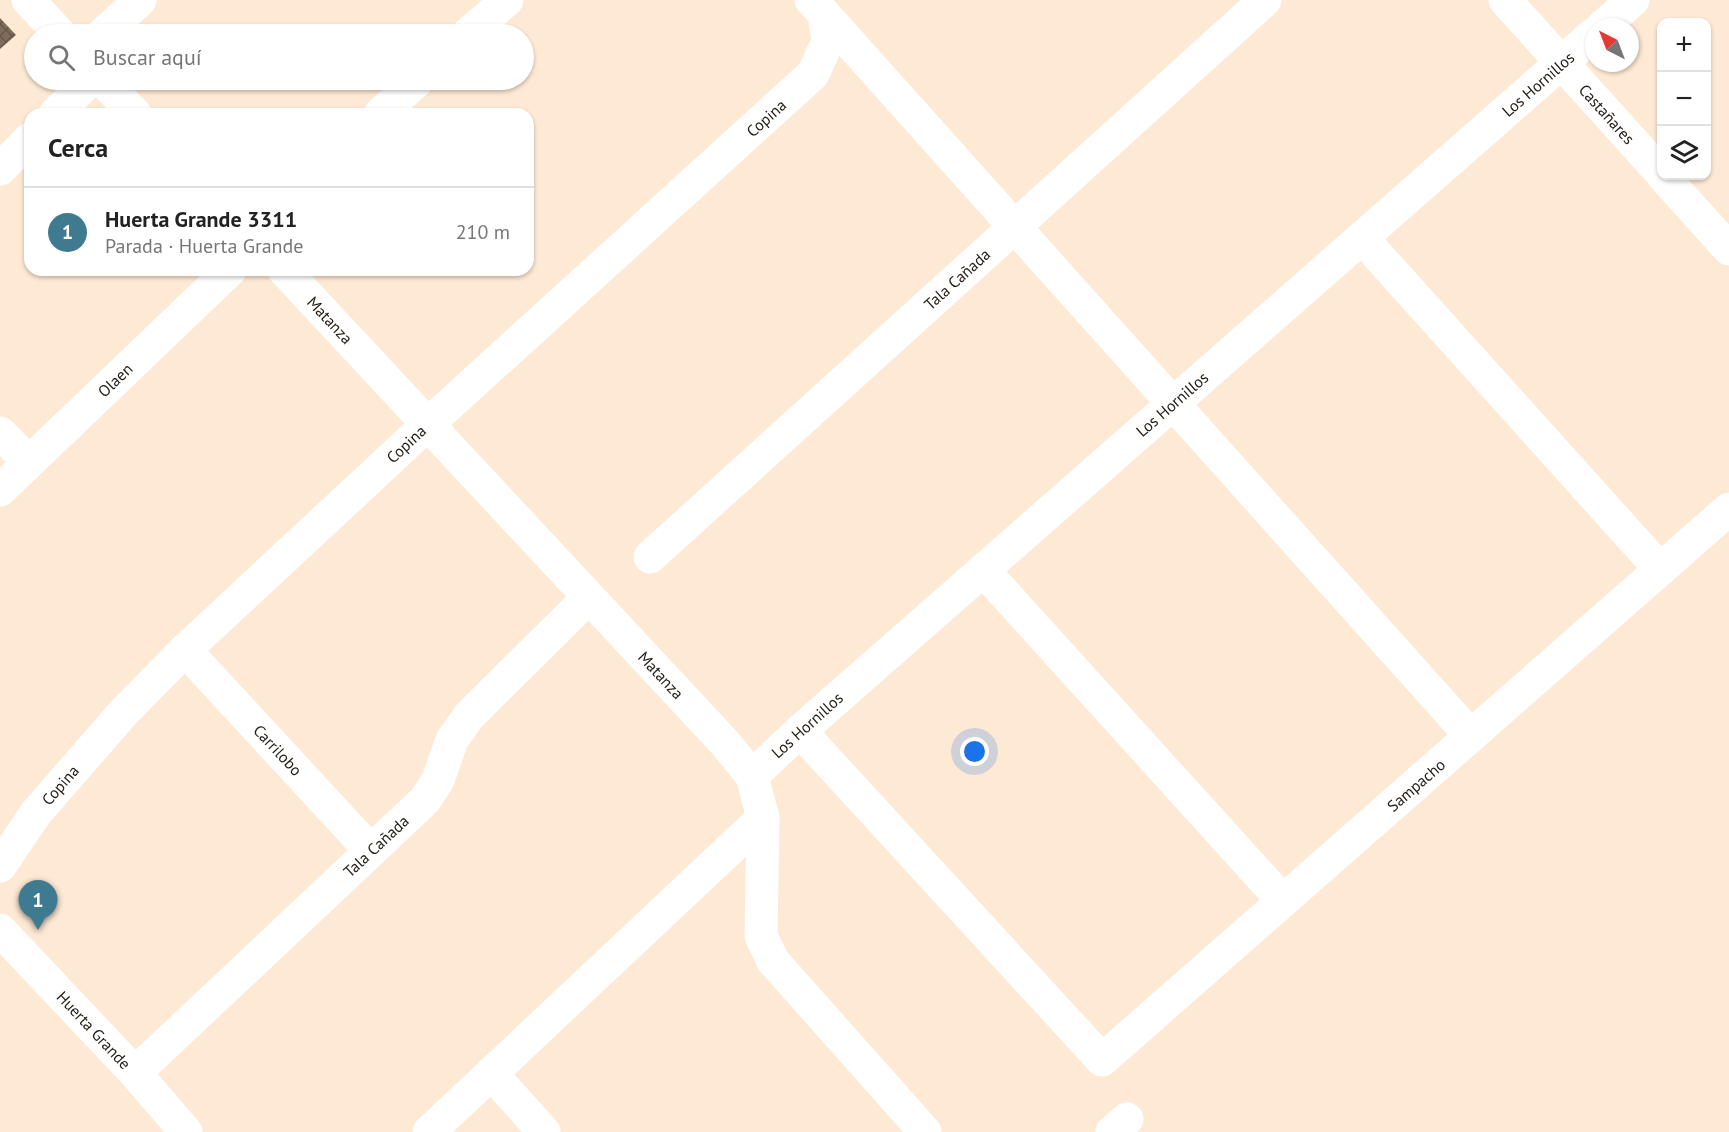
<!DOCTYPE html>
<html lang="es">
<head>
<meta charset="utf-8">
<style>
	:root { --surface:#fff; --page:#f2f2f2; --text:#222; --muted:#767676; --line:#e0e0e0; --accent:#3e7b91 }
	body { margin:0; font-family:"PT Sans",sans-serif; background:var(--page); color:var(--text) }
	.controls { position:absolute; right:18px; top:18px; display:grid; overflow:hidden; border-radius:12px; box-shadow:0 2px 4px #0004 }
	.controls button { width:54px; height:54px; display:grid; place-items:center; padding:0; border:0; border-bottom:2px solid var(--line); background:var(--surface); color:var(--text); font:30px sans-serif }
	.compass { position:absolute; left:1585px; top:18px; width:54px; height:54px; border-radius:50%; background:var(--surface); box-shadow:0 2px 4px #0004; rotate:318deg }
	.you { position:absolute; left:975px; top:752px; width:21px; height:21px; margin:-15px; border:4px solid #fff; border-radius:50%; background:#1a73e8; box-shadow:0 0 0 9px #1a73e833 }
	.badge { display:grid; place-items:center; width:39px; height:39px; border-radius:50%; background:var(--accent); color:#fff; font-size:20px; font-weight:700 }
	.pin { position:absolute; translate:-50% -50px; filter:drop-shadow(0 2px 3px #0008) }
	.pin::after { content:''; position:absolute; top:32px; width:21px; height:18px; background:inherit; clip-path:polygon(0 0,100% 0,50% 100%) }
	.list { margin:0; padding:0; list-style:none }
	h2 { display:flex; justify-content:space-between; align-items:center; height:78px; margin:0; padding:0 24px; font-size:26px }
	h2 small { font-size:20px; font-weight:400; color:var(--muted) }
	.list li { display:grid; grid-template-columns:39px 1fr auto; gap:18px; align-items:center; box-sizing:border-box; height:90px; padding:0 24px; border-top:2px solid var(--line) }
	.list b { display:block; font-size:22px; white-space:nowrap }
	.list p { margin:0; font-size:20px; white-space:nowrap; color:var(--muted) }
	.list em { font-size:20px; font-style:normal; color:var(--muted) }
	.icon { flex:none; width:33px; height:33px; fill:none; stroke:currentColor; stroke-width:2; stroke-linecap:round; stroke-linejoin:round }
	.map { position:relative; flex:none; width:1729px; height:1132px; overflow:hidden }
	.search { position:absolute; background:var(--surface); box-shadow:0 2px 4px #0004; left:24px; top:24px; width:510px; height:66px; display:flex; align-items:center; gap:15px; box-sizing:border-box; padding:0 21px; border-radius:33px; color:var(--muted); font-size:22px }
	.panel { position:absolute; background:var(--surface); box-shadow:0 2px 4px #0004; left:24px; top:108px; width:510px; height:168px; border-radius:18px }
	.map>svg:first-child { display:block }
	.building { fill:url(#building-cross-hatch) }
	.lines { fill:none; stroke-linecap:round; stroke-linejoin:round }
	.minor { stroke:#fff; stroke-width:33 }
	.labels { text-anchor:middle; stroke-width:5; stroke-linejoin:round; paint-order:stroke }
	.street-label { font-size:16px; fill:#221b14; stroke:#fff }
</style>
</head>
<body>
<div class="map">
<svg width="1729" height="1132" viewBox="0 0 1729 1132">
	<defs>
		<pattern id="building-cross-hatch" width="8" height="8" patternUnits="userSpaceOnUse" patternTransform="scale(1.5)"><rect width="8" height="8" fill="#7e6c5a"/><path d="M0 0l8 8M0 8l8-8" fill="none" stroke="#675849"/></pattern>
	</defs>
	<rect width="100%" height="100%" fill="#fee9d5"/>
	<polygon class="building" points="0,18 16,35 0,49"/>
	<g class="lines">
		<g class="minor">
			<polyline points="28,0 60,34"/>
			<polyline points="1505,0 1662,174"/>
			<polyline points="824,14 1471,736"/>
			<polyline points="1602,27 1633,0"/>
			<polyline points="103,34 140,0"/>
			<polyline points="468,34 507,0"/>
			<polyline points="102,80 135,114"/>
			<polyline points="55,114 90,80"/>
			<polyline points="380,114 418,80"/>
			<polyline points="0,169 30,139"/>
			<polyline points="1663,176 1729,249"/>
			<polyline points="1362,238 1660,569"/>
			<polyline points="284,270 724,742 752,776 763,818 761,936 773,961 925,1132"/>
			<polyline points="0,433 29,462"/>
			<polyline points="0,490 230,270"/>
			<polyline points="650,557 1265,0"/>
			<polyline points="983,570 1283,901"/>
			<polyline points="185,650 370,850"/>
			<polyline points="800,731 1102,1060 1729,509"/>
			<polyline points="752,776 800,731 1594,34"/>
			<polyline points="0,866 36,813 123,713 185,650 427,425 813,74 828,41 824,14 811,0"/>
			<polyline points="0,930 135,1073 186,1132"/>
			<polyline points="135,1073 425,800 438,780 452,740 469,716 588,598"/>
			<polyline points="491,1073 544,1132"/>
			<polyline points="429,1132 763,818"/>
			<polyline points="1112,1132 1127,1119"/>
		</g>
	</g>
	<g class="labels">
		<g class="street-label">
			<text transform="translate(1538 84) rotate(-41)" y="6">Los Hornillos</text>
			<text transform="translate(1607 114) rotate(48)" y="6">Castañares</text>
			<text transform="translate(766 118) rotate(-42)" y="6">Copina</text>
			<text transform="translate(957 279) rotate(-42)" y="6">Tala Cañada</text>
			<text transform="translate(330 320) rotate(47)" y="6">Matanza</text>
			<text transform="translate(115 380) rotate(-44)" y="6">Olaen</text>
			<text transform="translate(1172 404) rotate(-41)" y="6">Los Hornillos</text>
			<text transform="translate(406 444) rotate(-43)" y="6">Copina</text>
			<text transform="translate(661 675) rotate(47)" y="6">Matanza</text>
			<text transform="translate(807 725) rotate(-42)" y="6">Los Hornillos</text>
			<text transform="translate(278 750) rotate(47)" y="6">Carrilobo</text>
			<text transform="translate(60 785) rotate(-49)" y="6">Copina</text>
			<text transform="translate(1416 785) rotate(-41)" y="6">Sampacho</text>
			<text transform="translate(376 846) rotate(-43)" y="6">Tala Cañada</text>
			<text transform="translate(94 1030) rotate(47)" y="6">Huerta Grande</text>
		</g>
	</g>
</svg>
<div class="controls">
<button>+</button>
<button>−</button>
<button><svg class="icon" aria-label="layers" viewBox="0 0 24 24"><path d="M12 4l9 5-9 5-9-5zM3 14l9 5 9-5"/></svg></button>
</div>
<svg class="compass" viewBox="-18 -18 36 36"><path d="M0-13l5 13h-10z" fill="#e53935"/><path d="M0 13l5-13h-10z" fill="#767676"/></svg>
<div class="you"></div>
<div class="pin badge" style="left:38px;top:930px">1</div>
<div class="search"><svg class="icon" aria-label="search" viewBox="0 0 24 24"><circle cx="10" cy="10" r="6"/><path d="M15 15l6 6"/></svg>Buscar aquí</div>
<section class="panel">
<h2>Cerca<small></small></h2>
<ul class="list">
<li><span class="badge">1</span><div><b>Huerta Grande 3311</b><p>Parada · Huerta Grande</p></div><em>210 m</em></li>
</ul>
</section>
</div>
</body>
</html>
